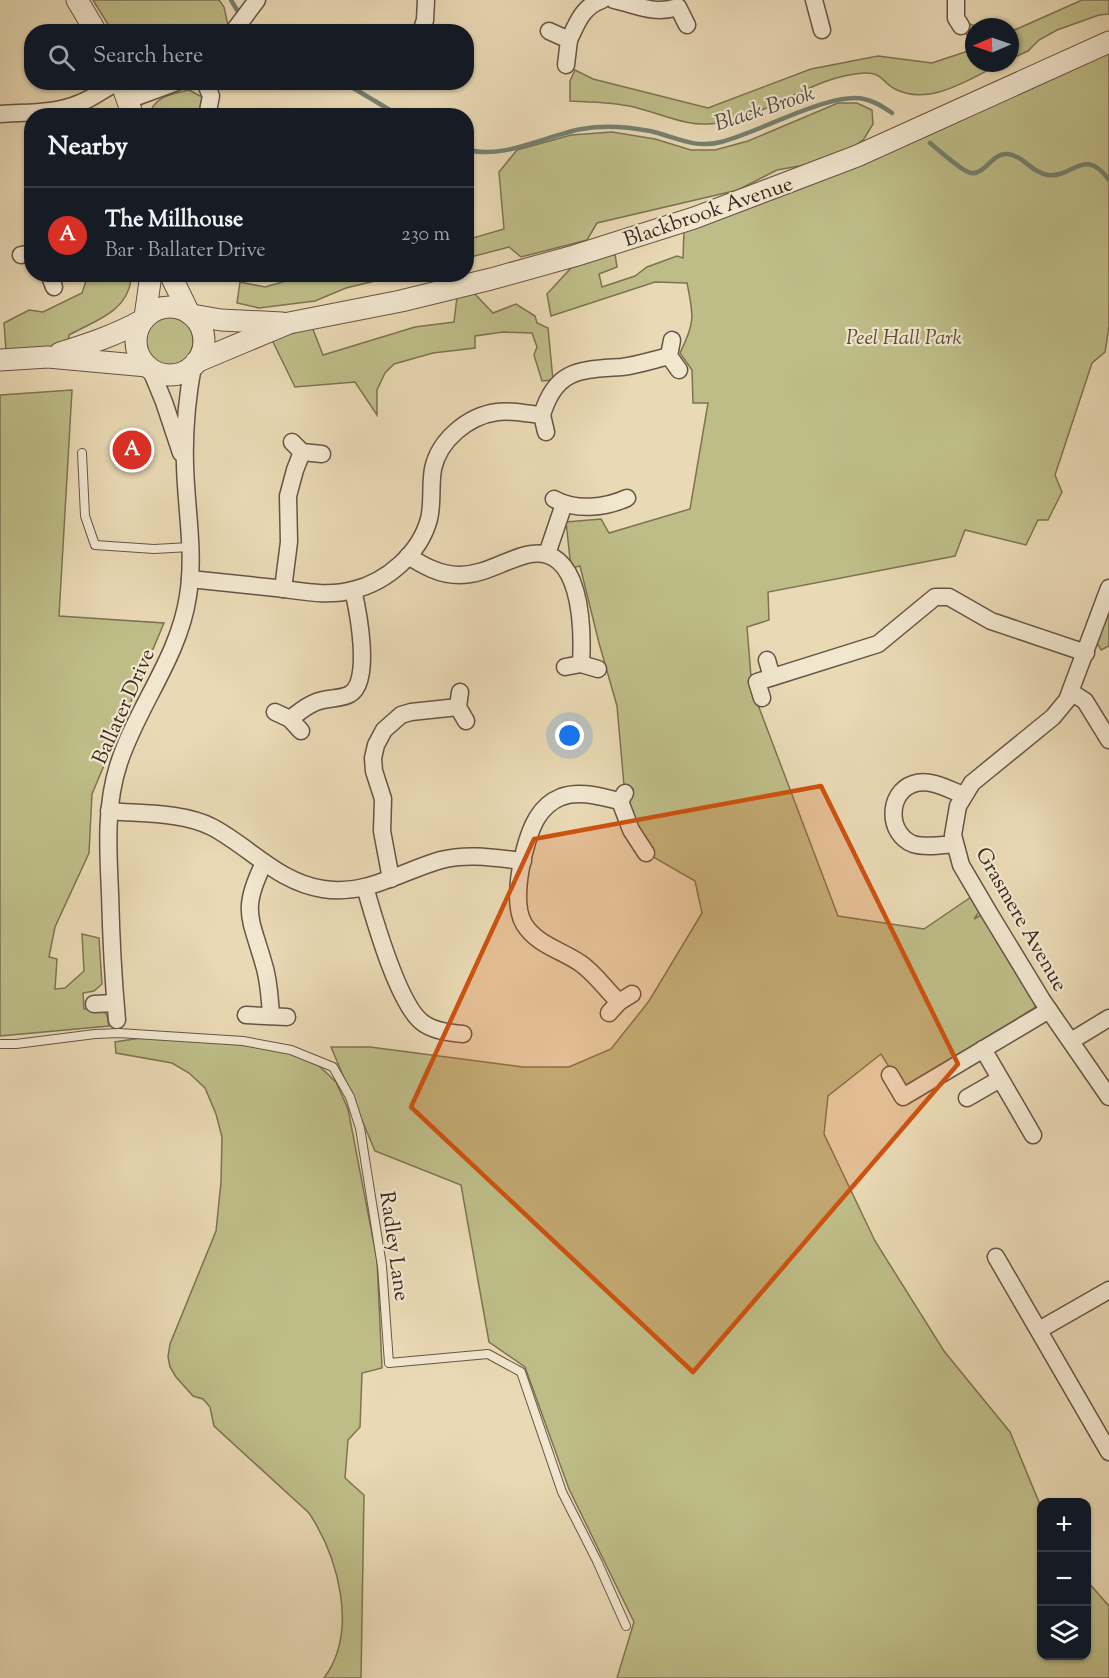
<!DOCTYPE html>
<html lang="en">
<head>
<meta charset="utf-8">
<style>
	:root { --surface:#171b24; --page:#242831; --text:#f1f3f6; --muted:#9ea1a6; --line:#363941; --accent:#d93025 }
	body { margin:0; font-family:"Sorts Mill Goudy",serif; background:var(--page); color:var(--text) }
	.controls { position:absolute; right:18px; bottom:18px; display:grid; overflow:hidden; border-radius:12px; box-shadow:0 2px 4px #0004 }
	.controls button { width:54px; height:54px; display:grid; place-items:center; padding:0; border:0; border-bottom:2px solid var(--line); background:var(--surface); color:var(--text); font:30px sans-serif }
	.compass { position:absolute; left:965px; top:18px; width:54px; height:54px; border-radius:50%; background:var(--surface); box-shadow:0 2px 4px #0004; rotate:268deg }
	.you { position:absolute; left:570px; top:736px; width:21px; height:21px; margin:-15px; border:4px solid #fff; border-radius:50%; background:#1a73e8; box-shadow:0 0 0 9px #1a73e833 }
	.badge { display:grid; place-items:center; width:39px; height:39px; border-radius:50%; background:var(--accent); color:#fff; font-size:20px; font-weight:700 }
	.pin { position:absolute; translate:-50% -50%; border:3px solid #fff; box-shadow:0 2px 6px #0006 }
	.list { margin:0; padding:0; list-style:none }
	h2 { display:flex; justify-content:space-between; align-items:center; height:78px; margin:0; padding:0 24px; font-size:26px }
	h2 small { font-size:20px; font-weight:400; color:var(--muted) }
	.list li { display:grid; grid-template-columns:39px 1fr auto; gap:18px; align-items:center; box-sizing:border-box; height:96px; padding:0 24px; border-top:2px solid var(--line) }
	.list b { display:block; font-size:22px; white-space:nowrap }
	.list p { margin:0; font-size:20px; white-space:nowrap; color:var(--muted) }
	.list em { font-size:20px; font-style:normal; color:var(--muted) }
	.icon { flex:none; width:33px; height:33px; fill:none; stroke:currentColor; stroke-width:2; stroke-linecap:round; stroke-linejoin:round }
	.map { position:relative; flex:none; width:1109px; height:1678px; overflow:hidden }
	.search { position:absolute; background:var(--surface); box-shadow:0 2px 4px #0004; left:24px; top:24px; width:450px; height:66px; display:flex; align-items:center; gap:15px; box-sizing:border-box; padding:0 21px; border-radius:24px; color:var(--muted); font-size:22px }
	.panel { position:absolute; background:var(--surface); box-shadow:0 2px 4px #0004; left:24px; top:108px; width:450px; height:174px; border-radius:24px }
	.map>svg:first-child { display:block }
	.green { fill:#bebd88; stroke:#7e7253; stroke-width:1.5 }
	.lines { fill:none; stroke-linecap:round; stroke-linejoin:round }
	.stream { stroke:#748070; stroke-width:4.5 }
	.service-casing { stroke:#685444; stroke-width:10 }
	.minor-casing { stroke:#685444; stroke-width:19 }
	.tertiary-casing { stroke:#685444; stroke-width:23 }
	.service { stroke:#f1e6ce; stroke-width:8 }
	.minor { stroke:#f1e6ce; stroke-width:16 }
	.tertiary { stroke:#f1e6ce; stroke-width:21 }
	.marked { fill:#ce520f; fill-opacity:0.2; stroke:#ce520f; stroke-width:4.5; stroke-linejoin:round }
	.labels { text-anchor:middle; stroke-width:4.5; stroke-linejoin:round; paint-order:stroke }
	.street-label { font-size:21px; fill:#3d271e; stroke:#f1e6ce }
	.park-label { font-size:21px; font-style:italic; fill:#5d4c38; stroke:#f1e6ce }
	.water-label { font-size:22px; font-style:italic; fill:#544c40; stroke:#f1e6ce }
</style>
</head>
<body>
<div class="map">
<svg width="1109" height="1678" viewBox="0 0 1109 1678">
	<rect width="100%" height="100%" fill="#e9d9b4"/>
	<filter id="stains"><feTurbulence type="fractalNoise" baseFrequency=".00333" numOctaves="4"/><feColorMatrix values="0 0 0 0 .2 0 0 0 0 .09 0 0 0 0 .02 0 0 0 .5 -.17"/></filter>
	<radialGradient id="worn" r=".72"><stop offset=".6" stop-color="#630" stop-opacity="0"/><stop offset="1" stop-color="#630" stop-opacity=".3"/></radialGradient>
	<g class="green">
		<polygon points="93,0 219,0 224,7 228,25 222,31 112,31"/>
		<polygon points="1082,0 1109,0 1109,14 1099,15 1057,30 1039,40 1028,51 1010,59 1010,32"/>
		<path d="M967,23L979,27H974V63H1002C971,78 930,107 895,89C882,83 883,72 864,73C812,76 770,116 718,123C688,128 662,114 634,107C613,102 591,102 570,101V81L575,70L593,79L708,108L811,69L878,56L932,63L974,49L963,27Z"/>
		<path d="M1109,52V326L1105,352L1092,363L1055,475L1062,492L1048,520H1038L1026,545L965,530L955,556L768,592L769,620L747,627L752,689L838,916L924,929L971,897L979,912L974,919L988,911L1042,1000L1033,1009L902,1088L881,1054L828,1096L824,1134L875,1241L944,1351L1010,1432L1041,1507L1042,1656H1086L1087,1581L1109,1606V1678H617L634,1622L569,1489L525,1367L489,1342L461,1185L375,1151L331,1047H370L523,1067H569L611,1049L649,1001L702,913L695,881L648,854L627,819L617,706L599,643L580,566L571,568L566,522L601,519L609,533L690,509L708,403H693L692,370L680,353C695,323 694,316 687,283L655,282L551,316L547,294L571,268L615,254L617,267L599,274L602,287L635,276L647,267L677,256L683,258L684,231L805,187L927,136Z"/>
		<path d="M189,90L202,97L199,115L149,116C153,96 173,94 189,90Z"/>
		<polygon points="838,103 857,103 872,110 873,124 864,139 851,149 805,165 777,170 738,190 597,223 587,240 521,257 509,247 467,258 466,240 504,229 499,172 517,150 571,135 612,132 655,139 691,150 715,150 748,141"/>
		<path d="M101,275H113L131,280C127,312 94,321 69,335L68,346L6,350L4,323L29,310L43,312L82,293L86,281Z"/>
		<polygon points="307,275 307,274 400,275 346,288 315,301 259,308 237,303 240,282 265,287"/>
		<polygon points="473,292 493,313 516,304 535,316 537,323 548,328 553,380 542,381 534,355 537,347 532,333 503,332 475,336 475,348 433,353 394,364 385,373 377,390 377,415 355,382 295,387 272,340 312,327 323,355 415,327 454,322 457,297"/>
		<circle cx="169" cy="341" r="24"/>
		<polygon points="72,390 59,616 164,623 92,794 89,853 55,927 49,957 57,959 55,989 65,988 84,971 82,934 99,938 102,984 94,991 83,993 84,1009 100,1008 107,1015 109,1026 0,1036 0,395"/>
		<polygon points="1109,605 1109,646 1101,650 1096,641"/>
		<path d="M147,1037L242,1044L289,1052L318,1065L336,1082L348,1109L377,1260L382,1368L362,1373L360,1427L348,1440L345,1478L364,1495L361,1678H324C359,1631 338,1557 309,1513L214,1426L210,1407L203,1399L193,1396L176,1377L170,1367L168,1357L170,1344L216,1231L221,1182L222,1137L216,1114L205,1088L189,1073L172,1063L116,1053L115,1042Z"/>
	</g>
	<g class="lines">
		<g class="stream">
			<polyline points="231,0 237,10"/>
			<polyline points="248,25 254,32"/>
			<polyline points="343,82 400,116"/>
			<path d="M930,143C939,150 961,171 971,173C985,175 992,153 1007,154C1023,155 1032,173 1048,175C1073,178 1084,146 1109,180"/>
			<path d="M466,149C501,161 547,135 582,129C603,125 629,127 650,131C676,137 693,149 721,142C758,133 831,91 864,99C875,101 883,107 892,113"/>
		</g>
		<defs>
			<g id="service">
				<polyline points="82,453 85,516 95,545 154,549 190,547"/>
				<polyline points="0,1044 16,1044 95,1034 119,1033 243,1041 291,1050 333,1067 350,1097 360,1128 382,1266 389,1363 488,1354 521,1372 562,1492 597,1561 626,1626"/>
			</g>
			<g id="minor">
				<path d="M614,0C637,5 654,15 678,7L687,25"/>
				<polyline points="814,0 822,30"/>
				<polyline points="956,0 956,18 961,26"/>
				<polyline points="549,31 569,40 566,65"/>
				<polyline points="233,32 257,0"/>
				<polyline points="421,32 425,20 426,0"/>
				<path d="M569,40C577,23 583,6 602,0"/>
				<polyline points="205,82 211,96 207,116"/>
				<polyline points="128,100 177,82"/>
				<path d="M0,114C27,112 55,114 80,103C93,98 105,88 118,82"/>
				<polyline points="21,255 32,253"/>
				<polyline points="49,274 54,287"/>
				<polyline points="672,340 669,356 679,370"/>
				<polyline points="150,368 164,402 181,453"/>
				<path d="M542,415C556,368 581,370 622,367C638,365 653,360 669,356"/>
				<polyline points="292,442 302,452 322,454"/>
				<path d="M554,499C576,511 605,508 627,498"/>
				<polyline points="547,554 564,504"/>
				<path d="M408,556C424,566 440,575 459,575C484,575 503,561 526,555C582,541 583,628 581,664"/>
				<path d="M190,579C219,582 248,585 276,588C302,591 327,597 353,590C387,582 420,553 429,519C433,503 430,486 433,469C439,440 468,416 497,412C512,410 527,414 542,415L546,432"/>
				<polyline points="1109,588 1067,700 1053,717 972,783 958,806 953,835 961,865 988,911 1042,1000 1109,1097"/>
				<polyline points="283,589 289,542 288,496 295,470 302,452"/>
				<polyline points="767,660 772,677"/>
				<polyline points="565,667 581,664 598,669"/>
				<polyline points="460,692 458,707 466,721"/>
				<polyline points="1071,692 1085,701 1109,740"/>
				<polyline points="762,698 757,682 878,644 935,597 949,597 991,621 1086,653"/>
				<polyline points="275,712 290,719 301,731"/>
				<path d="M290,719C298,713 306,706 314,703C325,697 340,700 350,694C372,682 358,611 353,590"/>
				<polyline points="625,793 620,801 631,830 646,853"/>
				<path d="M109,811C142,814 182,812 212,827C250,847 278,882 323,889C366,896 402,871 441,860C468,853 496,858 523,861"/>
				<path d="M955,844C942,845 925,848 913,844C887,834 887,793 913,784C930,778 948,789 963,795"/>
				<path d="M264,863C240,911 251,918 264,965C269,981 270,999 271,1016"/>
				<polyline points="391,879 382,831 383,799 374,771 373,758 376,745 384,730 401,715 411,712 458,707"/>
				<path d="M365,887C374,918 398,1005 423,1023C434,1031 450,1033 463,1034"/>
				<path d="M619,1002C606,990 595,973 580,963C561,950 537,945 524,924C510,901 524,840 537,818C543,808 551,801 561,797C580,790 601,797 620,801"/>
				<polyline points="94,1004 115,1003"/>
				<polyline points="609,1013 619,1002 632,994"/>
				<polyline points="246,1015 287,1017"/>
				<path d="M117,1020C113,977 111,935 110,893C108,849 105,805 119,763C138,705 179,657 188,596C195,552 186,509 185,465C184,432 187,398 193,366"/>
				<polyline points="1071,1041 1109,1018"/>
				<polyline points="983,1049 1033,1135"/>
				<polyline points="890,1075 903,1097 1049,1010"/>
				<polyline points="967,1098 1000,1079"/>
				<polyline points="996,1257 1109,1452"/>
				<polyline points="1039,1330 1109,1290"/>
			</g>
			<g id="tertiary">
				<polyline points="77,0 96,32"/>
				<polyline points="121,82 133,116"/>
				<polyline points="170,274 189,313"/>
				<circle cx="170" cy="341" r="34"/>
				<polyline points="192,315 221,320 282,323"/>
				<polyline points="145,317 151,274"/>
				<path d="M60,353C89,344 116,335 143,320"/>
				<polyline points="0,360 48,357 147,366"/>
				<polyline points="196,362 289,323 401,301 491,279 574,256 694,218 857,156 1109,42"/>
			</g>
		</defs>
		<use href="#service" class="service-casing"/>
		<use href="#minor" class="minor-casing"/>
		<use href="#tertiary" class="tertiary-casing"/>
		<use href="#service" class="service"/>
		<use href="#minor" class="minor"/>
		<use href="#tertiary" class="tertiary"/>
	</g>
	<path class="marked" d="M821,786L958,1064L693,1372L411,1107L534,839Z"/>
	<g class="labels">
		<g class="street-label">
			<text transform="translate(708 211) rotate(-19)" y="7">Blackbrook Avenue</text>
			<text transform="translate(123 706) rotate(-66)" y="7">Ballater Drive</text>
			<text transform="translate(1022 919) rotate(60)" y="7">Grasmere Avenue</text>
			<text transform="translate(395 1246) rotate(82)" y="7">Radley Lane</text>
		</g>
		<g class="park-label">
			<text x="904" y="344">Peel Hall Park</text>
		</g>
		<g class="water-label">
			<text transform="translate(764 107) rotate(-18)" y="8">Black Brook</text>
		</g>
	</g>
	<rect width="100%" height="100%" filter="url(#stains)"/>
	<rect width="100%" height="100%" fill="url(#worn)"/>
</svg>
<div class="controls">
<button>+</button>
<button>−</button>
<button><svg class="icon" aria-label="layers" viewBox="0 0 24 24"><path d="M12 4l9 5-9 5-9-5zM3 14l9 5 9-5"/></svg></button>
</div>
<svg class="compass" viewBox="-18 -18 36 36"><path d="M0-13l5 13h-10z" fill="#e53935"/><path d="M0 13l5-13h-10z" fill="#9ea1a6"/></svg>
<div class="you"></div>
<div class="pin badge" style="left:132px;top:450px">A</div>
<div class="search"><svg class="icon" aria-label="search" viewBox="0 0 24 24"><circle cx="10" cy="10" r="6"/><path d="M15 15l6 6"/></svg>Search here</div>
<section class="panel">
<h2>Nearby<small></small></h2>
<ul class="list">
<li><span class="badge">A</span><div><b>The Millhouse</b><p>Bar · Ballater Drive</p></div><em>230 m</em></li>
</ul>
</section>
</div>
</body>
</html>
